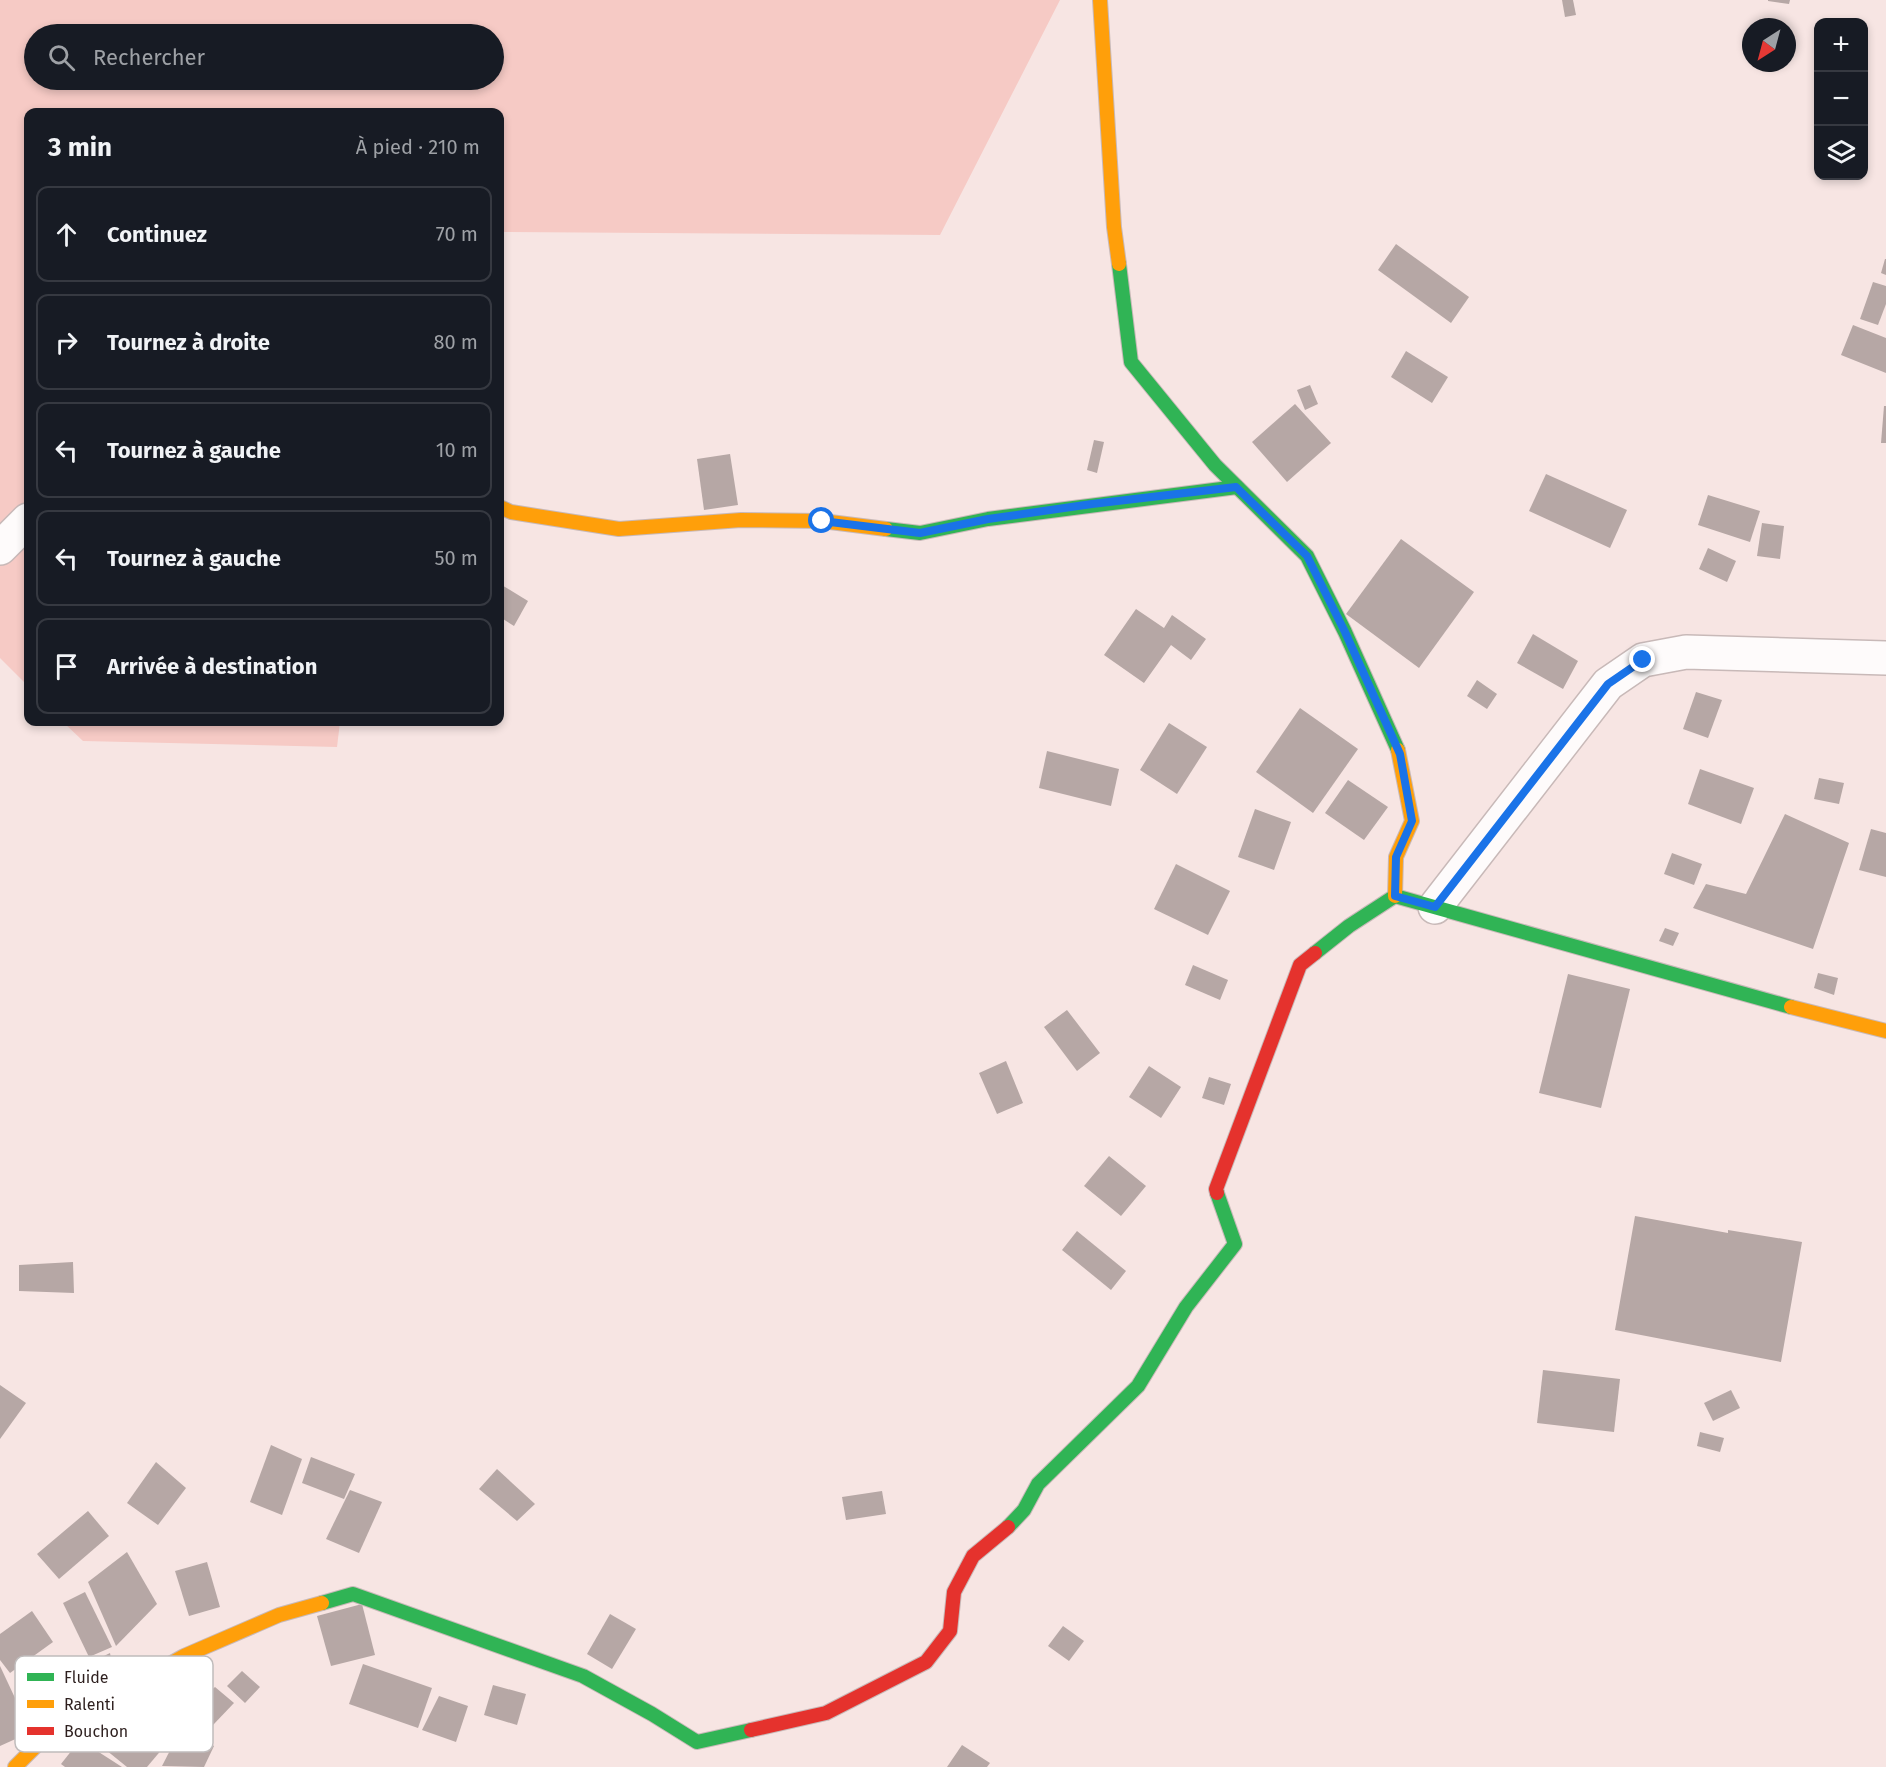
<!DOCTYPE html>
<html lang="fr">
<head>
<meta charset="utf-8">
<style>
	:root { --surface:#171b24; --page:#20242c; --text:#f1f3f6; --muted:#9ea1a6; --line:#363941 }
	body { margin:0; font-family:"Fira Sans",sans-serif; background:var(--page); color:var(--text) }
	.controls { position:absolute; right:18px; top:18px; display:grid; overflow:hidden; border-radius:12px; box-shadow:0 3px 9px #0003 }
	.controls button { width:54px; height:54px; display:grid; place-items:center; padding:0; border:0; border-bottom:2px solid var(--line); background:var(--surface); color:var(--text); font:30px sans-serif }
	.compass { position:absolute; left:1742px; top:18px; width:54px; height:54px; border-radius:50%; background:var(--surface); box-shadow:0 3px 9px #0003; rotate:216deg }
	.stop { position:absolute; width:18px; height:18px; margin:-14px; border:4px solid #1a73e8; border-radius:50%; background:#fff }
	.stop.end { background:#1a73e8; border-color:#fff; box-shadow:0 2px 6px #0008 }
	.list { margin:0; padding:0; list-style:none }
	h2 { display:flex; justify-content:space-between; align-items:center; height:78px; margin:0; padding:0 24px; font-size:26px }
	h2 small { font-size:20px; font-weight:400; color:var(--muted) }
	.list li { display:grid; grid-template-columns:39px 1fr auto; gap:18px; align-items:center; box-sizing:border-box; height:96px; margin:0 12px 12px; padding:0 12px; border:2px solid var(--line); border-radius:12px }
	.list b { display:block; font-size:22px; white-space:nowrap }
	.list em { font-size:20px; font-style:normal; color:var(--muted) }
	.icon { flex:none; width:33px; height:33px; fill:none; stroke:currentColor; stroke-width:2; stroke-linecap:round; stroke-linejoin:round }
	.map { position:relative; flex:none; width:1886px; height:1767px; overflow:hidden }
	.search { position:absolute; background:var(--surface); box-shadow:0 3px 9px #0003; left:24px; top:24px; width:480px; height:66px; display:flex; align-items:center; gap:15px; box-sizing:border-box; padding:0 21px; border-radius:33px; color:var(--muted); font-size:22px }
	.panel { position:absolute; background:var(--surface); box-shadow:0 3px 9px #0003; left:24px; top:108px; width:480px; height:618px; border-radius:12px }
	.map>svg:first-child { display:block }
	.green { fill:#f6cac5; fill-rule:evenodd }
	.building { fill:#b6a7a5 }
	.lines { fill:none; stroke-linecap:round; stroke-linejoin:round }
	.street-casing { stroke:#c8b9b8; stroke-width:36 }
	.fast-casing { stroke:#c8b9b8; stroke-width:16 }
	.slow-casing { stroke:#c8b9b8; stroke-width:16 }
	.jam-casing { stroke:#c8b9b8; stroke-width:16 }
	.street { stroke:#fefbfb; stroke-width:33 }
	.fast { stroke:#30b455; stroke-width:14 }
	.slow { stroke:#ff9f0a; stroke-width:14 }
	.jam { stroke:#e5322d; stroke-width:14 }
	.route { stroke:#1a73e8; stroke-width:8 }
	.key { fill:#fff; stroke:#c0bcbc; stroke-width:1.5 }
	.key-label { font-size:16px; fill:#2d1f1e }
</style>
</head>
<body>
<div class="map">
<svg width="1886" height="1767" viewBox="0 0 1886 1767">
	<rect width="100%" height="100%" fill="#f7e5e3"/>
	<g class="green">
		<path d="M0,0H1060L940,235L500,232V112H28V686L0,658ZM34,34H494V80H34Z"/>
		<polygon points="63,722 340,722 337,747 83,741"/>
	</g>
	<g class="building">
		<polygon points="1562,0 1573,0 1576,15 1565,17"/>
		<polygon points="1768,0 1790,0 1789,4 1768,1"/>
		<polygon points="1396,244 1469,297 1451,323 1378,270"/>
		<polygon points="1885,259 1886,259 1886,275 1881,273"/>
		<polygon points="1873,282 1886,286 1886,304 1878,325 1860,319"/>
		<polygon points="1853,325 1886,338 1886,373 1841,355"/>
		<polygon points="1406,351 1448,377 1432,403 1391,377"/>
		<polygon points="1310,385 1318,404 1305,410 1297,390"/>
		<polygon points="1295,404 1331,443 1287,482 1252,442"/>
		<polygon points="1884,406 1886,406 1886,443 1881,443"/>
		<polygon points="1094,440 1104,442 1097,473 1087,470"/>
		<polygon points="730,454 738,505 704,510 697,459"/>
		<polygon points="1546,474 1627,510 1610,548 1529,511"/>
		<polygon points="1708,495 1760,511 1750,542 1698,525"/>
		<polygon points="1762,523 1784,526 1780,559 1757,556"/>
		<polygon points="1401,539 1474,592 1419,668 1346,614"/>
		<polygon points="1708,548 1736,561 1727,582 1699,569"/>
		<polygon points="500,584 528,601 514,626 500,617"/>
		<polygon points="1136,609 1164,628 1172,615 1206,639 1191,660 1171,645 1144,683 1104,655"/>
		<polygon points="1533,634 1578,661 1563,689 1517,663"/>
		<polygon points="1477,680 1497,694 1487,709 1467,696"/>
		<polygon points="1696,692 1722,700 1708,738 1683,729"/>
		<polygon points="1300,708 1358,749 1313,813 1256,772"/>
		<polygon points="1169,723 1207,747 1177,794 1140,770"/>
		<polygon points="1047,751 1119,769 1111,806 1039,788"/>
		<polygon points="1700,769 1754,788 1741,824 1688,804"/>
		<polygon points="1819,778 1844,783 1839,804 1814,799"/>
		<polygon points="1348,780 1388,807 1364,840 1325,813"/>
		<polygon points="1255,809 1291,822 1274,870 1238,857"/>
		<polygon points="1785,814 1849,843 1813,949 1693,908 1706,884 1746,894"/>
		<polygon points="1871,829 1886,833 1886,877 1859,870"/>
		<polygon points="1672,853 1702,864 1694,885 1664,874"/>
		<polygon points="1176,864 1230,891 1208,935 1154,909"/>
		<polygon points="1665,928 1679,933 1673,946 1659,941"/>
		<polygon points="1193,965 1228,980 1220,1000 1185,985"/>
		<polygon points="1818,973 1838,978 1834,995 1814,988"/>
		<polygon points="1568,974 1630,989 1601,1108 1539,1093"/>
		<polygon points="1067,1010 1100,1053 1077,1071 1044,1027"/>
		<polygon points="1006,1061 1023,1103 997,1114 979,1073"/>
		<polygon points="1149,1066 1181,1087 1161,1118 1129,1097"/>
		<polygon points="1209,1077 1231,1084 1224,1105 1202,1098"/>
		<polygon points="1109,1156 1146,1186 1121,1216 1084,1186"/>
		<polygon points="1635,1216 1728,1233 1728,1230 1802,1242 1781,1362 1615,1330"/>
		<polygon points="1077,1231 1126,1271 1111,1290 1062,1250"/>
		<polygon points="73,1262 74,1293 19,1291 19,1265"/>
		<polygon points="1543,1370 1620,1379 1614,1432 1537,1423"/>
		<polygon points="0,1385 26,1403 0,1439"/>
		<polygon points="1731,1390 1740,1408 1713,1421 1704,1403"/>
		<polygon points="1700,1432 1724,1438 1720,1452 1697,1446"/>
		<polygon points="271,1445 302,1459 282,1515 250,1502"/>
		<polygon points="311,1457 355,1474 344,1499 302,1483"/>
		<polygon points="156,1462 186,1488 158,1525 127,1503"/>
		<polygon points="497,1469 535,1504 517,1521 479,1489"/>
		<polygon points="350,1490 382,1502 359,1553 326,1539"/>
		<polygon points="882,1491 886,1514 846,1520 842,1497"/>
		<polygon points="88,1511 109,1536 59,1579 37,1554"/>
		<polygon points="127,1552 157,1604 116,1646 88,1582"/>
		<polygon points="207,1562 220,1607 189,1616 175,1571"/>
		<polygon points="85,1592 112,1647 89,1657 63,1603"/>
		<polygon points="362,1604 375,1655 331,1666 317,1616"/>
		<polygon points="32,1611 53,1642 10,1673 0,1660 0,1634"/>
		<polygon points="610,1614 636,1629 612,1669 587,1654"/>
		<polygon points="1063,1626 1084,1641 1069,1661 1048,1646"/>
		<polygon points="110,1653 116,1684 97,1695 82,1667"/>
		<polygon points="363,1664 432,1688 418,1728 349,1704"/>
		<polygon points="0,1666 31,1732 0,1746"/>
		<polygon points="242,1671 260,1687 245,1703 227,1686"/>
		<polygon points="493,1685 526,1694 517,1725 484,1715"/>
		<polygon points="215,1687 234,1703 213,1725 190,1708"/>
		<polygon points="439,1696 468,1706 456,1742 422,1730"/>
		<polygon points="109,1704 163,1748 147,1767 127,1767 85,1733"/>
		<polygon points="181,1729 214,1746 204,1767 162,1766"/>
		<polygon points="80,1740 122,1767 65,1767 61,1764"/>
		<polygon points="962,1745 990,1763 987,1767 947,1767"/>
	</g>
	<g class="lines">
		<defs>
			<g id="street">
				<polyline points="0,548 28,520"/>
				<polyline points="1435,907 1608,684 1643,660 1686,652 1886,658"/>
			</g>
			<g id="fast">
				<polyline points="1119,264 1131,362 1215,465 1307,556 1345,632 1398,750"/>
				<polyline points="886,529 920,533 988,519 1237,487"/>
				<polyline points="1315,953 1349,926 1395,896 1791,1007"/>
				<polyline points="1008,1527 1024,1510 1038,1484 1138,1386 1186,1307 1235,1244 1217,1193"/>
				<polyline points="322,1603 353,1594 583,1676 652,1714 697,1742 751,1730"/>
			</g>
			<g id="slow">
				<polyline points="1100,0 1114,227 1119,264"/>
				<polyline points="500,507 511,512 619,529 741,520 822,521 886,529"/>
				<polyline points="1395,896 1396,857 1412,821 1398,750"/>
				<polyline points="1791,1007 1886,1031"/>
				<polyline points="15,1767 52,1730 184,1656 279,1615 322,1603"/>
			</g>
			<g id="jam">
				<polyline points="1217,1193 1216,1189 1300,965 1315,953"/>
				<polyline points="751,1730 826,1713 926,1662 950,1631 954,1592 973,1556 1008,1527"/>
			</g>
		</defs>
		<use href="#street" class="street-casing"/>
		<use href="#fast" class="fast-casing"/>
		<use href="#slow" class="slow-casing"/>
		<use href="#jam" class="jam-casing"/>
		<use href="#street" class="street"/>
		<use href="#fast" class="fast"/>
		<use href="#slow" class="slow"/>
		<use href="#jam" class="jam"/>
	</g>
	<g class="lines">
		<polyline class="route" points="822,521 920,533 988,519 1092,504 1236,487 1307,556 1345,632 1400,754 1412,821 1396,857 1395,896 1435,907 1608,684 1643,660"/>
	</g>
	<rect x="15" y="1656" width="198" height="96" rx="9" class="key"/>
	<rect x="27" y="1673" width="27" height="8" fill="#30b455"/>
	<rect x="27" y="1700" width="27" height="8" fill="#ff9f0a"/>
	<rect x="27" y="1727" width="27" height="8" fill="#e5322d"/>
	<g class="key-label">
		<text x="64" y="1683">Fluide</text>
		<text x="64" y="1710">Ralenti</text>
		<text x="64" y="1737">Bouchon</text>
	</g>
</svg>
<div class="controls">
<button>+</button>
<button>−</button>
<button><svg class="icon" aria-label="layers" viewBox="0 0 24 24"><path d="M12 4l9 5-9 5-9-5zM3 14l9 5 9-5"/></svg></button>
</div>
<svg class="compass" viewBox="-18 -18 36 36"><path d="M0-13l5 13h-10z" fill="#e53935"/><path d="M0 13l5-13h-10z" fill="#9ea1a6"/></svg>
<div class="stop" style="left:822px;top:521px"></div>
<div class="stop end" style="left:1643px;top:660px"></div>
<div class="search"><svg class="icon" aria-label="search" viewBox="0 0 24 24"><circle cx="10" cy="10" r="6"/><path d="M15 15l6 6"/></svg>Rechercher</div>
<section class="panel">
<h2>3 min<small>À pied · 210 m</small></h2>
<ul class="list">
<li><svg class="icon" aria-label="ahead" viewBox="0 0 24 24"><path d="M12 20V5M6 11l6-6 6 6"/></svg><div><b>Continuez</b></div><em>70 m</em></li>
<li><svg class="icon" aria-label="right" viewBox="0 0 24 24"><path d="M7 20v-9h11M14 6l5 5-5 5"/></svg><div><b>Tournez à droite</b></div><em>80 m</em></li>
<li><svg class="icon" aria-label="left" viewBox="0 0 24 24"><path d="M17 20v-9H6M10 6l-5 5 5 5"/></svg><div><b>Tournez à gauche</b></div><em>10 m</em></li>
<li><svg class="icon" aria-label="left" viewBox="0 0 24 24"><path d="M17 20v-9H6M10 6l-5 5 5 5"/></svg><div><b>Tournez à gauche</b></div><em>50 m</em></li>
<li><svg class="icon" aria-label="arrive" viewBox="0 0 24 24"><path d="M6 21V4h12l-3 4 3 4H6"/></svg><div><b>Arrivée à destination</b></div></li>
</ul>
</section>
</div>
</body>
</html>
